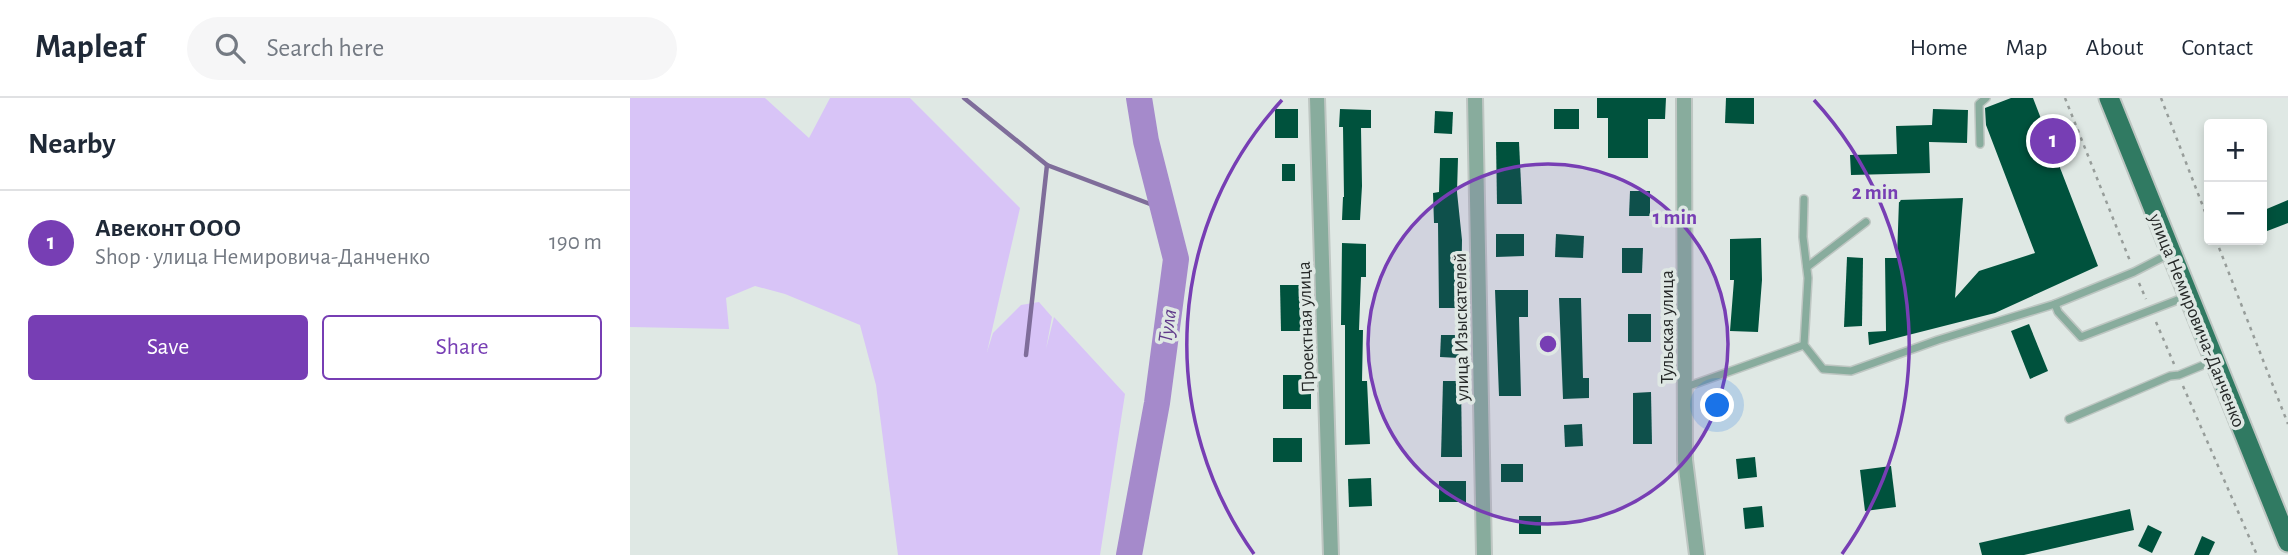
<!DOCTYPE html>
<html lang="en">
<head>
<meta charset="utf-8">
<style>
	:root { --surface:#fff; --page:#f6f6f7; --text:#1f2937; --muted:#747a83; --line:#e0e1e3; --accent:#773eb4 }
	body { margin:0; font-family:"Alegreya Sans",sans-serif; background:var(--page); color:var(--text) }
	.controls { position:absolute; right:21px; top:21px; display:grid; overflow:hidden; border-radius:7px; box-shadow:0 4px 10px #0003 }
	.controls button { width:63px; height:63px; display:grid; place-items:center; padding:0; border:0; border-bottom:2px solid var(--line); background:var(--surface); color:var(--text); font:35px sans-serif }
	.you { position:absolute; left:1088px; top:308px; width:24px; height:24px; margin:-18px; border:5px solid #fff; border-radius:50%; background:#1a73e8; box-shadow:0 0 0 10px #1a73e833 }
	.badge { display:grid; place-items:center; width:46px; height:46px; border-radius:50%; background:var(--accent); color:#fff; font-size:23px; font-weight:700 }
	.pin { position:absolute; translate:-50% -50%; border:4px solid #fff; box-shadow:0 2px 7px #0006 }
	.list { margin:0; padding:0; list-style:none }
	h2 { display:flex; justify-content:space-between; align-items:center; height:91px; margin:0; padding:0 28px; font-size:30px }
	h2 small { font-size:23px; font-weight:400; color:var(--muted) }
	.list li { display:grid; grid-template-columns:46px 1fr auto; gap:21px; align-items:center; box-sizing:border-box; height:105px; padding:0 28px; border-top:2px solid var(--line) }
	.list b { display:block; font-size:26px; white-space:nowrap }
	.list p { margin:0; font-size:23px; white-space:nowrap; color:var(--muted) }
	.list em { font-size:23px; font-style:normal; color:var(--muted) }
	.actions { display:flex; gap:14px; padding:21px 28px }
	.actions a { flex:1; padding:16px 0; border:2px solid var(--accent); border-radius:7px; text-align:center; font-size:24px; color:var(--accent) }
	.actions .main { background:var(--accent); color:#fff }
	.icon { flex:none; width:38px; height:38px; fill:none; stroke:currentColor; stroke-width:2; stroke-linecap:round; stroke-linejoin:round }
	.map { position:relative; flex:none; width:1658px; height:457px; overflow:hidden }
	header { display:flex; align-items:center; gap:42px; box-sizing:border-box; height:98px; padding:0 35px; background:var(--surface); border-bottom:2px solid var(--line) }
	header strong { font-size:33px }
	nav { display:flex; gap:38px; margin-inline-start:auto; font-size:24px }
	.search { width:490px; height:63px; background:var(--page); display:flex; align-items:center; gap:18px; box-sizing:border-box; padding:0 24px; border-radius:38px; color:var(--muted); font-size:26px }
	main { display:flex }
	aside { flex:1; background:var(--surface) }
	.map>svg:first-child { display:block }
	.green { fill:#d8c4f7 }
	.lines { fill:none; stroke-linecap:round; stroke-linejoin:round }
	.stream { stroke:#7f6d9a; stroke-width:4.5 }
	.river { stroke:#a58acb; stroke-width:26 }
	.building { fill:#00523d }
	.service-casing { stroke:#bec6c2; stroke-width:10 }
	.minor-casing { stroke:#bec6c2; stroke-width:18 }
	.primary-casing { stroke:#bec6c2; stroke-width:23 }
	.path { stroke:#979d9a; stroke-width:2.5; stroke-dasharray:3.5 5; stroke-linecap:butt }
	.service { stroke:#88ac9d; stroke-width:7 }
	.minor { stroke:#88ac9d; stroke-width:14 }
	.primary { stroke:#307a62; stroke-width:19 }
	.ring { fill:none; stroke:#773eb4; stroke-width:3.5 }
	.labels { text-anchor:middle; stroke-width:7; stroke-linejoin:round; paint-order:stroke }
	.street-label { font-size:19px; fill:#262928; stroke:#dfe8e4 }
	.water-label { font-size:21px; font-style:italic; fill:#5f3a8a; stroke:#dfe8e4 }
	.centre { fill:#773eb4; stroke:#dfe8e4; stroke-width:3.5 }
	.ring-label { font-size:21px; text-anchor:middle; font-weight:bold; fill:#773eb4; stroke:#dfe8e4; stroke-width:7; stroke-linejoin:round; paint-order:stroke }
</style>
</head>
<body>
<header>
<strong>Mapleaf</strong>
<div class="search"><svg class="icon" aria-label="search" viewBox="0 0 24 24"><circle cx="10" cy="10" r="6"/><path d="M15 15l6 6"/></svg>Search here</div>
<nav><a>Home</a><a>Map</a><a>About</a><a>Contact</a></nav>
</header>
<main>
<aside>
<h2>Nearby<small></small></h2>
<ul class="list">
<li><span class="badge">1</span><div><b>Авеконт ООО</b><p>Shop · улица Немировича-Данченко</p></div><em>190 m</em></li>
</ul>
<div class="actions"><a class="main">Save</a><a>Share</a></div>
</aside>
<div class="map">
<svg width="1658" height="457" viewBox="0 0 1658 457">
	<rect width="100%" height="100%" fill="#dfe8e4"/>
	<polygon class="green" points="0,0 135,0 179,40 200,0 280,0 390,110 357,254 363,235 391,207 409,204 422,219 416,251 424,219 495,296 470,457 268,457 246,287 230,227 155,196 125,188 96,200 99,231 0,229"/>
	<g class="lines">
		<g class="stream">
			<polyline points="334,0 417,67 528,109 546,161"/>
			<polyline points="396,257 417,67"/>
		</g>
		<polyline class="river" points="499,457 527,305 546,161 516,43 509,0"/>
	</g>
	<g class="building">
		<polygon points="967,0 1036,0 1035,21 1018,21 1018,60 978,60 978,20 967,20"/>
		<polygon points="1096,0 1124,0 1124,26 1095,25"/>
		<polygon points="1381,0 1403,0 1468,168 1365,215 1239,247 1238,234 1256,233 1255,160 1267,160 1269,102 1333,100 1325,200 1349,173 1405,155 1356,27 1355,10"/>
		<rect x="645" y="11" width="23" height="29"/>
		<polygon points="710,11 741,12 741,30 731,30 732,88 730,122 712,122 713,99 714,99 713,29 709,29"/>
		<rect x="924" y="11" width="25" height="20"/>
		<polygon points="1303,11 1338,12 1337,45 1299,44 1300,75 1221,77 1220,57 1267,56 1266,28 1302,27"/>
		<polygon points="805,13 823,14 822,36 804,35"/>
		<polygon points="866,44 889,44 892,106 867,106"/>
		<polygon points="810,60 828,60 827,94 832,142 831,210 809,210 808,125 804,125 803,95 809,94"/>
		<rect x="652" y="66" width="13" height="17"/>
		<polygon points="1000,93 1020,93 1020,118 999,118"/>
		<polygon points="1658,102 1658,125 1632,135 1632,113"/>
		<polygon points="866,136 894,136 894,158 866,159"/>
		<polygon points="926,136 954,138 953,160 925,159"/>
		<polygon points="1131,140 1132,182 1128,234 1100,233 1104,182 1100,182 1100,141"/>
		<polygon points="712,145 736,146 736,179 731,179 729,232 733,232 732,283 737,283 740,346 715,347 715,227 711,227"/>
		<polygon points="992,150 1013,150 1012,175 992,175"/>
		<polygon points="1217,159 1233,160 1232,228 1214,229"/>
		<polygon points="650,187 674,187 675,233 651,233"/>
		<polygon points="865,192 898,192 898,219 889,219 891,298 869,298"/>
		<polygon points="929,200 951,200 953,280 959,280 959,300 933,301"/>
		<rect x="998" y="216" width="23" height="28"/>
		<polygon points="1399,226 1418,273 1400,281 1381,233"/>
		<polygon points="811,237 829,237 829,260 810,259"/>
		<rect x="653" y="277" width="28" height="34"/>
		<polygon points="813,283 831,283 832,359 811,359"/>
		<polygon points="1021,294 1022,346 1003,346 1003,295"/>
		<polygon points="952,326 953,348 935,349 934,327"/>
		<rect x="643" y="340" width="29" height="24"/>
		<polygon points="1125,359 1127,379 1108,381 1106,361"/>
		<rect x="871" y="366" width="22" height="18"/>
		<polygon points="1261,368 1266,409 1235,413 1230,372"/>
		<polygon points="741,380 742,408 719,409 718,381"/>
		<rect x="809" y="383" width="27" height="21"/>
		<polygon points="1132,408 1134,429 1115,431 1113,410"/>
		<polygon points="1500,411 1504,432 1394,457 1352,457 1349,445"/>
		<rect x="889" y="418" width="22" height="18"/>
		<polygon points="1518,427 1532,434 1522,455 1508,448"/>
		<polygon points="1572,438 1585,444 1579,457 1564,457"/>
	</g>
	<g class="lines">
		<defs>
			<g id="service">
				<polyline points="1350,46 1349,6 1356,0"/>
				<polyline points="1174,101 1173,139 1178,180 1174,247 1193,271 1221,273 1308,242 1425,206 1504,174 1541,155"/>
				<polyline points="1177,169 1236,124"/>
				<polyline points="1425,206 1428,214 1451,239 1558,198"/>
				<polyline points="1056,289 1174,247"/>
				<polyline points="1439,321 1540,278 1549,277 1583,263"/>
			</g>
			<g id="minor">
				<polyline points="687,0 701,457"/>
				<polyline points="845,0 854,457"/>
				<polyline points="1054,0 1055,362 1067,457"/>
			</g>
			<polyline id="primary" points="1479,0 1658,444"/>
		</defs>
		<use href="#service" class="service-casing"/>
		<use href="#minor" class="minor-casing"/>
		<use href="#primary" class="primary-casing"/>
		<g class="path">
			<polyline points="1435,0 1500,163"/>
			<polyline points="1531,0 1579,124"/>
			<polyline points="1586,142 1658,326"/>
			<polyline points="1509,185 1516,201"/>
			<polyline points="1526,224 1544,266"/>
			<polyline points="1553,288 1627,457"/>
		</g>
		<use href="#service" class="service"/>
		<use href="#minor" class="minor"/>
		<use href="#primary" class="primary"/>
	</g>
	<circle cx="918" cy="246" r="180" fill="#773eb4" fill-opacity=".12"/>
	<g class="ring">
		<circle cx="918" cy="246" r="180"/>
		<path d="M624 456A361 361 0 0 1 652 2M1184 2A361 361 0 0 1 1212 456"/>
	</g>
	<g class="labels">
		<g class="street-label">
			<text transform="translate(1568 222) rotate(68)" y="7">улица Немировича-Данченко</text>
			<text transform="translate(675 229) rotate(-92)" y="7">Проектная улица</text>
			<text transform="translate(830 229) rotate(-91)" y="7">улица Изыскателей</text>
			<text transform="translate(1036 229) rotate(-90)" y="7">Тульская улица</text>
		</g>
		<g class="water-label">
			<text transform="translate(537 228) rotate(-82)" y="7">Тула</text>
		</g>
	</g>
	<circle cx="918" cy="246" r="10" class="centre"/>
	<g class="ring-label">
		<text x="1245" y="101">2 min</text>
		<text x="1045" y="126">1 min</text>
	</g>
</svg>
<div class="controls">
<button>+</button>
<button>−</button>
</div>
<div class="you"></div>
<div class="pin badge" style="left:1423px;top:43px">1</div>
</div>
</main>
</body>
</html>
